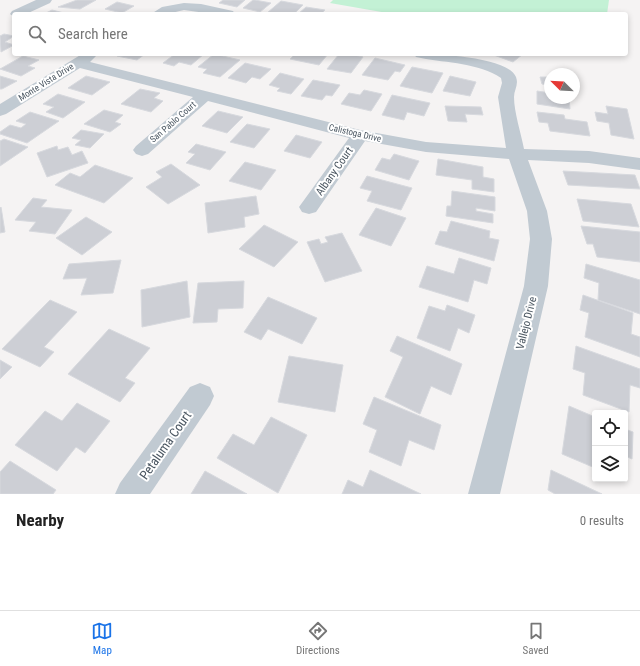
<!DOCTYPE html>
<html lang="en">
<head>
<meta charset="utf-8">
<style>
	:root { --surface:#fff; --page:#f6f6f6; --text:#222; --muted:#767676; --line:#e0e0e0; --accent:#1a73e8 }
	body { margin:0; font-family:"Roboto Condensed",sans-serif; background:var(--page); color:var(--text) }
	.controls { position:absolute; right:12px; bottom:12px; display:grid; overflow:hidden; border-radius:4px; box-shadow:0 2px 6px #0003 }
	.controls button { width:36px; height:36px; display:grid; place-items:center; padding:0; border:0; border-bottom:1px solid var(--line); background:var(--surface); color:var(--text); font:20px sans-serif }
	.compass { position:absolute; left:544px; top:68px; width:36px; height:36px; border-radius:50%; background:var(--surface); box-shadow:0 2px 6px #0003; rotate:294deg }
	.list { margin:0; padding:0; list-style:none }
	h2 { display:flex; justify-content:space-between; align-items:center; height:52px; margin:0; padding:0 16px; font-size:17px }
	h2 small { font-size:13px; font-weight:400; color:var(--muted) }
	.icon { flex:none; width:22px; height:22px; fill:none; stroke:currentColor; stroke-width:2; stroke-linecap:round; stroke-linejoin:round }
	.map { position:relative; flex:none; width:640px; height:494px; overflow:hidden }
	.search { position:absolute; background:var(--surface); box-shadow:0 2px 6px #0003; left:12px; right:12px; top:12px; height:44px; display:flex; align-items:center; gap:10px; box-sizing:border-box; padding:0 14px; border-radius:4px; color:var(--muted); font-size:15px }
	.sheet { height:116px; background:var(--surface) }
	nav { display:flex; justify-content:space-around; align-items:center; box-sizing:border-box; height:56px; border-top:1px solid var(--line); background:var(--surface); font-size:11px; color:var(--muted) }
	nav a { display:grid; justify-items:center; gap:2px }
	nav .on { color:var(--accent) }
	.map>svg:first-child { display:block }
	.green { fill:#c3f1d5 }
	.building { fill:#cdcfd5; stroke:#d7d9de }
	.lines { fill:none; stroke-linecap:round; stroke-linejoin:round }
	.minor { fill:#c1cad2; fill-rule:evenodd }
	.labels { text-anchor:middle; stroke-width:4; stroke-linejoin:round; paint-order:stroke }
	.far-street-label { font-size:9px; fill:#4a5661; stroke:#fff }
	.street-label { font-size:11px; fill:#4a5661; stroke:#fff }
	.near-street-label { font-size:13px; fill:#4a5661; stroke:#fff }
</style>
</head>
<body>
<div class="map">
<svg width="640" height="494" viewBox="0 0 640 494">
	<rect width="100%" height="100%" fill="#f5f3f3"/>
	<polygon class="green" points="333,0 609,0 607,14 393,14 330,3"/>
	<g class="building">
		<polygon points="77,0 96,0 80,9 58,7"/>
		<polygon points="223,0 245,0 237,7 219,3"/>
		<polygon points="253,0 255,0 271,3 260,12 243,8"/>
		<polygon points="281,1 303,5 294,14 267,13"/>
		<polygon points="117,2 134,6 122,13 105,9"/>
		<polygon points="306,7 325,10 321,14 298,14"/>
		<polygon points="52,10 68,14 44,14"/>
		<polygon points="4,34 14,36 5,42 14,45 1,52 0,36"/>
		<polygon points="120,54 145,54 137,60 117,56"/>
		<polygon points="175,54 204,54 191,65 179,62 174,66 163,63"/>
		<polygon points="214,54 240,60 220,77 203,73 207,69 198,67"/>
		<polygon points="295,54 328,54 319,65 290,59"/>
		<polygon points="339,54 350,54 363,57 351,73 327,69"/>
		<polygon points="491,54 523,54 513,62"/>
		<polygon points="23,56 39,60 28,66 35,68 21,76 0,69"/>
		<polygon points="375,58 405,65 400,72 395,71 388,80 362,75"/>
		<polygon points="245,63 271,69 260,79 252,77 246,83 228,78"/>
		<polygon points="412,67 443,73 432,93 400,86"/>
		<polygon points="280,73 304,79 291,94 277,91 280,88 269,85"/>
		<polygon points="0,76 17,81 2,89 0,89"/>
		<polygon points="86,76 110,82 92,95 68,88"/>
		<polygon points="450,76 476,82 470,96 443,91"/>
		<polygon points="540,77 550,77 550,88 549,85 542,84"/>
		<polygon points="313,80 340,85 332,96 326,95 322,100 301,96"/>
		<polygon points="140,89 160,93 154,98 163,101 151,112 121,104"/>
		<polygon points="364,90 382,94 371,111 341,104 349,93 360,95"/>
		<polygon points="537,91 550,93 550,98 569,98 570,109 537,104"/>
		<polygon points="58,94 85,102 63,118 46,112 54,107 43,104"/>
		<polygon points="392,95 430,103 424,116 407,112 404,120 382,115"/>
		<polygon points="445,106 481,107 483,115 465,114 467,122 448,121"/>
		<polygon points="606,106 627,109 634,139 611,135 609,123 597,121 595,112 608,114"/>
		<polygon points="104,110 123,115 115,122 121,124 110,132 84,124"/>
		<polygon points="218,111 243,117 227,133 202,126"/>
		<polygon points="30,112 59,121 27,143 0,134 0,132 10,125 21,128 26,124 16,121"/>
		<polygon points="537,112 564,115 565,119 587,122 590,136 550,131 548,123 539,122"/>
		<polygon points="247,124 270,129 254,148 230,142"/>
		<polygon points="81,130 104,134 90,148 75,145 81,140 72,138"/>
		<polygon points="296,135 322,142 310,158 284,151"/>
		<polygon points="4,139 28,147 0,166 0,141"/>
		<polygon points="196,144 226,152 210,170 186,163 195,154 188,152"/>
		<polygon points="57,146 58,150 68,147 72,155 82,151 88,163 47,177 37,153"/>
		<polygon points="394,154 419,161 409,180 375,170 382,158 390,160"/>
		<polygon points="438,159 483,167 483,177 494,179 494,192 472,189 472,180 436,175"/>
		<polygon points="245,162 276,170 261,190 229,181"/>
		<polygon points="171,164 200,185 168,204 146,187 162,177 156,172"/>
		<polygon points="95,165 133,178 104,203 55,185 70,173 80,177"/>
		<polygon points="563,171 635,175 640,189 568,185"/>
		<polygon points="367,176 412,188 401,210 367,201 372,191 360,188"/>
		<polygon points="452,191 495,197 495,211 476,208 476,211 493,214 493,223 446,216 447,206 451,206"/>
		<polygon points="256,196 259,214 244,217 245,227 208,233 205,203"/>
		<polygon points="33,198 47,200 41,207 72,210 55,234 29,231 36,222 15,220"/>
		<polygon points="577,199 631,204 639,227 583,221"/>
		<polygon points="1,207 5,232 0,233 0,208"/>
		<polygon points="376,208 406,218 391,246 359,235"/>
		<polygon points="86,217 112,232 82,255 56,238"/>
		<polygon points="451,221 490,231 489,238 499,240 494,261 435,244 440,231 447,232"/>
		<polygon points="264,225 298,242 274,267 239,249"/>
		<polygon points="581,226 640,232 640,262 597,257 593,244 587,244"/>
		<polygon points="342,233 362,271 325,282 307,242 319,239 321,244 328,242 325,237"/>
		<polygon points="459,258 491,268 487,284 474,280 468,302 419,287 427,266 454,274"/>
		<polygon points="121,260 113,293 81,295 87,278 63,279 69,264"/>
		<polygon points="586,264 640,280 640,314 598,300 599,283 584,278"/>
		<polygon points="187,281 190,317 142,327 141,290"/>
		<polygon points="244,281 243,308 218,309 217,322 193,323 198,283"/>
		<polygon points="583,295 633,313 631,334 640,337 640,357 585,337 589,313 580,310"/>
		<polygon points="268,297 317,318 302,344 268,329 261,340 244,332"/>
		<polygon points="50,300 77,312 44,347 54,352 40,367 2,349"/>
		<polygon points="447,305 475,315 469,333 458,328 450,351 417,338 429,306 445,311"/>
		<polygon points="109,329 150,348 125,378 135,383 120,402 68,374"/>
		<polygon points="397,336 462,364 451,395 431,386 420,414 385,397 403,357 390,351"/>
		<polygon points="576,346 640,369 640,388 630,385 629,412 583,395 585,373 573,369"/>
		<polygon points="289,356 343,365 335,412 278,402"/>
		<polygon points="0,360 12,367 0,379"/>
		<polygon points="374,397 441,425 434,450 409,440 401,466 369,452 377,430 363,424"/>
		<polygon points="77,403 110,421 85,453 76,447 57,471 15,445 45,411 62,421"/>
		<polygon points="569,406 595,417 595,468 562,454"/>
		<polygon points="271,417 307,435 278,493 217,458 233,434 254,445"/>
		<polygon points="625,429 633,432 632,459 625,456"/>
		<polygon points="10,461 56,490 53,494 0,494 0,472"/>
		<polygon points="370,470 421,494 342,494 348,480 363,487"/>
		<polygon points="551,470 602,494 555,494 548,490"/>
		<polygon points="205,471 247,494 191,494"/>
	</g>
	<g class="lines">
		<g class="minor">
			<polygon points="36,0 52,0 50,3 26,14 14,14 14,17 10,14 12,11"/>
			<polygon points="184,3 201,4 233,11 235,14 213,14 184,10 167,14 151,14 162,7"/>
			<path d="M82,54H95L96,56L90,62L360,130L426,142L506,148L498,97L502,83L501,78C479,63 447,63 421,58L416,57L414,54C434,54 507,56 516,77C519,85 514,90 514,97C514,112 521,133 524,149L589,151L640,158V170L589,163L528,160L547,211L552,239L548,286L500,494H468L524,286L530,239L527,211L509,159L426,152L365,141L316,212L309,214L302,212L299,207L349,138L208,101L148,154L142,156L136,154L133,150L136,146L193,97L80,68L6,114L0,116V104Z"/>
			<polygon points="200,383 210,387 214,396 210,405 150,494 115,494 120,483 190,387"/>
		</g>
	</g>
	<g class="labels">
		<g class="far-street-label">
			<text transform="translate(46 82) rotate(-32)" y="3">Monte Vista Drive</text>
			<text transform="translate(173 122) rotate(-41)" y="3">San Pablo Court</text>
			<text transform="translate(355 133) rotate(13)" y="3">Calistoga Drive</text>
		</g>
		<g class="street-label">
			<text transform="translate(334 171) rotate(-55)" y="4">Albany Court</text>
			<text transform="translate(526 323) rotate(-76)" y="4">Vallejo Drive</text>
		</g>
		<g class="near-street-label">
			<text transform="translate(165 445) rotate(-55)" y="5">Petaluma Court</text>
		</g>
	</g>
</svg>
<div class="controls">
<button><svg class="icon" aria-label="locate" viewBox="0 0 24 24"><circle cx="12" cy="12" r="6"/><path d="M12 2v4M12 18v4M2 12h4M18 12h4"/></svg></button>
<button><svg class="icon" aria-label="layers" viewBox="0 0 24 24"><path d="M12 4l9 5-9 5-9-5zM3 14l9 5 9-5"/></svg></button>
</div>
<svg class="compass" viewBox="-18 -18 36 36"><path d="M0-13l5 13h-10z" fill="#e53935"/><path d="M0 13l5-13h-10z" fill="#767676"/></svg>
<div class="search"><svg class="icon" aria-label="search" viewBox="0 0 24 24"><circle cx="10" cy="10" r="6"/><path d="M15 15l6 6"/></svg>Search here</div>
</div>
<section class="sheet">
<h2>Nearby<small>0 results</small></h2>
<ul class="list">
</ul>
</section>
<nav>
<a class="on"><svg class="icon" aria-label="map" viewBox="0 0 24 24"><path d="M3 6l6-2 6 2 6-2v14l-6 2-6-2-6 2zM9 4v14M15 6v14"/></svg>Map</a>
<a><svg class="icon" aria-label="directions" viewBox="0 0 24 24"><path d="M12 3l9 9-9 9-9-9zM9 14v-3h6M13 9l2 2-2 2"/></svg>Directions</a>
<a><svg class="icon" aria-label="saved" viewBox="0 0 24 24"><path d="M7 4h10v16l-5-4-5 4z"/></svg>Saved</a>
</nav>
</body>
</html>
